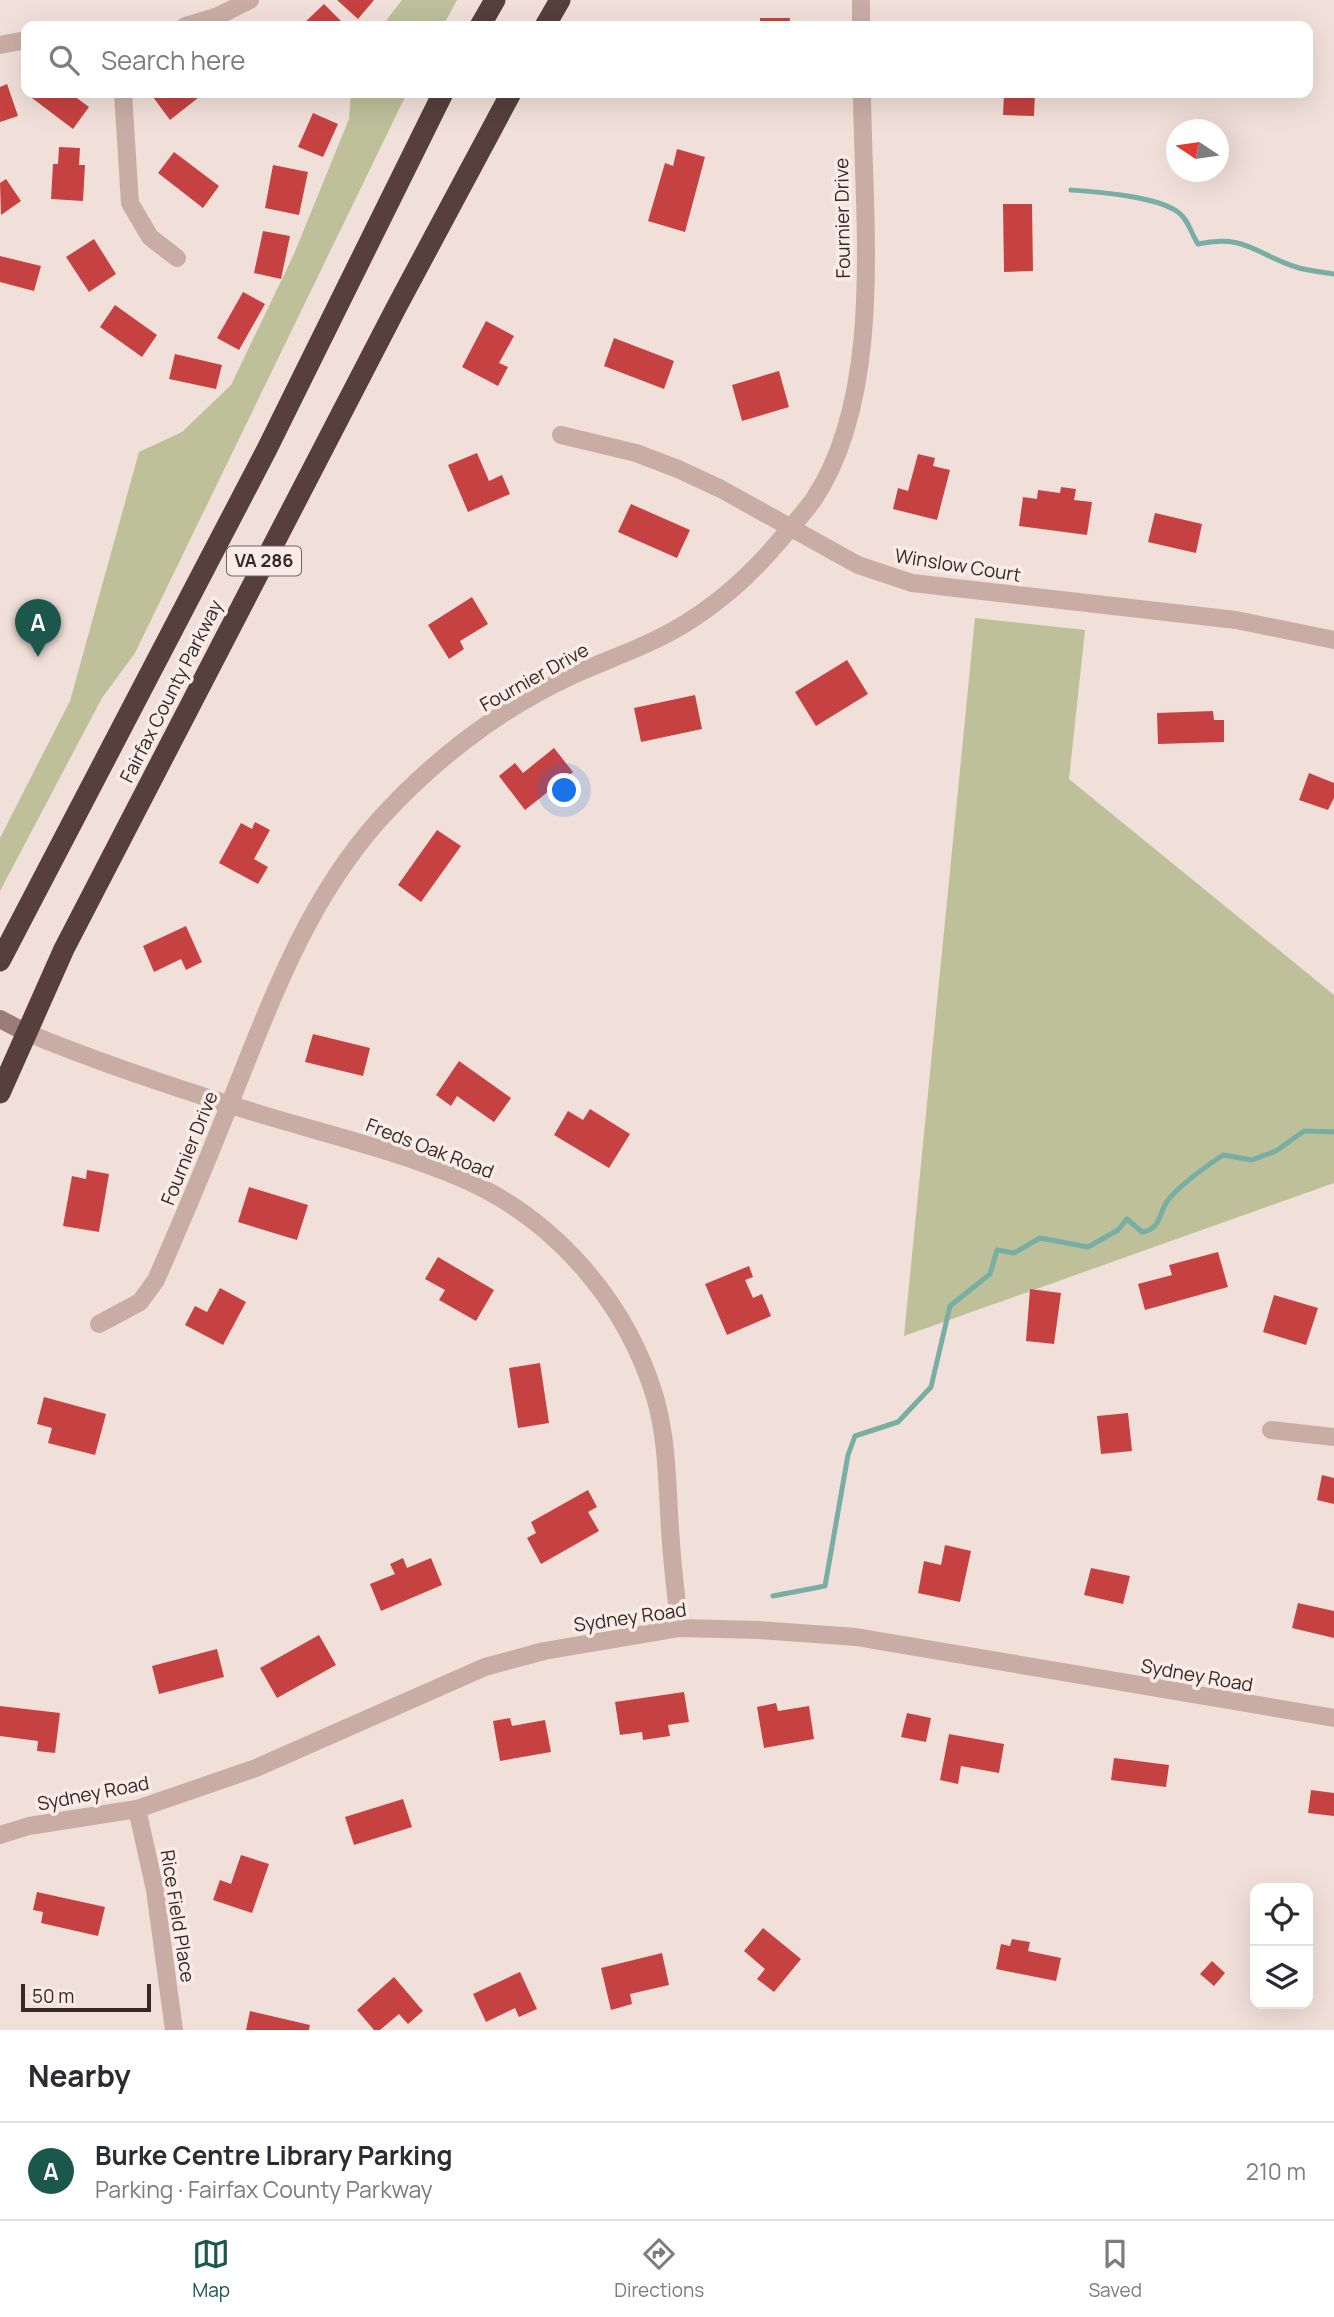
<!DOCTYPE html>
<html lang="en">
<head>
<meta charset="utf-8">
<style>
	:root { --surface:#fff; --page:#f2f2f3; --text:#2b2b33; --muted:#7c7c81; --line:#e1e1e2; --accent:#1c574c }
	body { margin:0; font-family:Manrope,sans-serif; background:var(--page); color:var(--text) }
	.controls { position:absolute; right:21px; bottom:21px; display:grid; overflow:hidden; border-radius:14px; box-shadow:0 7px 28px #0002 }
	.controls button { width:63px; height:63px; display:grid; place-items:center; padding:0; border:0; border-bottom:2px solid var(--line); background:var(--surface); color:var(--text); font:35px sans-serif }
	.compass { position:absolute; left:1166px; top:119px; width:63px; height:63px; border-radius:50%; background:var(--surface); box-shadow:0 7px 28px #0002; rotate:283deg }
	.scale { position:absolute; left:21px; bottom:18px; width:130px; box-sizing:border-box; padding-left:7px; border:4px solid #352827; border-top:0; font-size:19px; line-height:24px; white-space:nowrap; color:#352827; -webkit-text-stroke:5px #f9ebe5; paint-order:stroke }
	.you { position:absolute; left:565px; top:791px; width:24px; height:24px; margin:-18px; border:5px solid #fff; border-radius:50%; background:#1a73e8; box-shadow:0 0 0 10px #1a73e833 }
	.badge { display:grid; place-items:center; width:46px; height:46px; border-radius:50%; background:var(--accent); color:#fff; font-size:23px; font-weight:700 }
	.pin { position:absolute; translate:-50% -58px; filter:drop-shadow(0 2px 4px #0008) }
	.pin::after { content:''; position:absolute; top:37px; width:24px; height:21px; background:inherit; clip-path:polygon(0 0,100% 0,50% 100%) }
	.list { margin:0; padding:0; list-style:none }
	h2 { display:flex; justify-content:space-between; align-items:center; height:91px; margin:0; padding:0 28px; font-size:30px }
	h2 small { font-size:23px; font-weight:400; color:var(--muted) }
	.list li { display:grid; grid-template-columns:46px 1fr auto; gap:21px; align-items:center; box-sizing:border-box; height:98px; padding:0 28px; border-top:2px solid var(--line) }
	.list b { display:block; font-size:26px; white-space:nowrap }
	.list p { margin:0; font-size:23px; white-space:nowrap; color:var(--muted) }
	.list em { font-size:23px; font-style:normal; color:var(--muted) }
	.icon { flex:none; width:38px; height:38px; fill:none; stroke:currentColor; stroke-width:2; stroke-linecap:round; stroke-linejoin:round }
	.map { position:relative; flex:none; width:1334px; height:2030px; overflow:hidden }
	.search { position:absolute; background:var(--surface); box-shadow:0 7px 28px #0002; left:21px; right:21px; top:21px; height:77px; display:flex; align-items:center; gap:18px; box-sizing:border-box; padding:0 24px; border-radius:14px; color:var(--muted); font-size:26px }
	.sheet { height:189px; background:var(--surface) }
	nav { display:flex; justify-content:space-around; align-items:center; box-sizing:border-box; height:98px; border-top:2px solid var(--line); background:var(--surface); font-size:19px; color:var(--muted) }
	nav a { display:grid; justify-items:center; gap:4px }
	nav .on { color:var(--accent) }
	.map>svg:first-child { display:block }
	.green { fill:#bdc099 }
	.lines { fill:none; stroke-linecap:round; stroke-linejoin:round }
	.stream { stroke:#78aea4; stroke-width:5 }
	.building { fill:#c64242 }
	.street { stroke:#c9ada5; stroke-width:18 }
	.secondary { stroke:#9d7b77; stroke-width:18 }
	.highway { stroke:#563f3d; stroke-width:21 }
	.labels { text-anchor:middle; stroke-width:7; stroke-linejoin:round; paint-order:stroke }
	.shield { fill:#f9ebe5; stroke:#706260; stroke-width:2 }
	.shield-label { font-size:18px; font-weight:bold; fill:#352827 }
	.street-label { font-size:19px; fill:#352827; stroke:#f9ebe5 }
</style>
</head>
<body>
<div class="map">
<svg width="1334" height="2030" viewBox="0 0 1334 2030">
	<rect width="100%" height="100%" fill="#f1e0d9"/>
	<g class="green">
		<polygon points="402,0 457,0 443,26 382,26"/>
		<polygon points="351,93 407,93 135,653 102,698 0,891 0,838 70,701 139,452 182,432 231,385 294,254 349,119"/>
		<polygon points="975,618 1085,630 1069,779 1334,995 1334,1183 904,1336"/>
	</g>
	<g class="lines">
		<g class="stream">
			<path d="M1071,190C1098,192 1156,196 1178,212C1189,220 1191,234 1198,244C1246,234 1255,254 1296,267C1308,271 1322,272 1334,274"/>
			<path d="M773,1596L825,1586L848,1455L855,1436L898,1422L931,1387L950,1306L990,1274L997,1250L1014,1253L1040,1238L1088,1247L1118,1230L1127,1219L1142,1232C1162,1229 1158,1213 1168,1200C1182,1183 1205,1167 1223,1155L1252,1160L1276,1151L1304,1131L1334,1132"/>
		</g>
	</g>
	<g class="building">
		<polygon points="337,0 374,0 358,19"/>
		<polygon points="324,4 346,26 301,26"/>
		<polygon points="760,18 790,18 789,26 760,26"/>
		<polygon points="7,84 18,116 0,122 0,87"/>
		<polygon points="36,93 70,93 89,107 73,129 32,98"/>
		<polygon points="150,93 202,93 203,94 170,120"/>
		<polygon points="1004,93 1035,93 1034,116 1003,115"/>
		<polygon points="313,113 338,124 323,157 298,147"/>
		<polygon points="59,147 80,148 79,165 85,165 83,201 51,199 53,164 58,164"/>
		<polygon points="677,149 705,157 685,232 648,221 665,163 673,166"/>
		<polygon points="174,152 219,186 203,208 158,173"/>
		<polygon points="273,165 308,172 299,215 265,208"/>
		<polygon points="6,179 21,201 1,215 0,183"/>
		<polygon points="1003,204 1032,204 1033,271 1004,272"/>
		<polygon points="263,231 290,236 281,279 254,273"/>
		<polygon points="94,239 116,274 89,292 66,257"/>
		<polygon points="0,256 41,266 34,291 0,282"/>
		<polygon points="243,292 265,304 239,350 217,338"/>
		<polygon points="115,305 157,335 142,357 100,327"/>
		<polygon points="486,321 514,336 499,363 508,367 498,386 462,367"/>
		<polygon points="614,338 674,361 664,389 604,366"/>
		<polygon points="175,354 222,365 216,389 169,379"/>
		<polygon points="779,371 789,407 742,421 732,385"/>
		<polygon points="477,453 489,481 502,475 510,494 468,512 448,465"/>
		<polygon points="918,454 935,458 933,466 950,470 937,520 893,509 898,488 908,491"/>
		<polygon points="1061,487 1076,489 1074,500 1092,502 1087,535 1019,526 1023,497 1037,499 1038,490 1060,493"/>
		<polygon points="631,504 690,530 677,558 618,532"/>
		<polygon points="1155,513 1202,524 1196,553 1148,542"/>
		<polygon points="472,597 488,624 460,641 464,649 449,659 428,625"/>
		<polygon points="847,660 868,694 816,726 795,692"/>
		<polygon points="695,695 702,729 641,742 634,708"/>
		<polygon points="1213,711 1214,720 1224,720 1224,742 1158,744 1157,713"/>
		<polygon points="554,748 573,772 525,810 499,776 515,763 523,773"/>
		<polygon points="1309,773 1334,783 1334,798 1328,810 1299,800"/>
		<polygon points="255,822 270,830 254,859 268,867 258,884 219,863 241,823 252,829"/>
		<polygon points="437,830 461,846 421,902 398,885"/>
		<polygon points="186,926 202,962 186,970 181,959 154,972 143,946"/>
		<polygon points="313,1034 370,1048 363,1076 305,1062"/>
		<polygon points="459,1061 511,1098 494,1122 457,1096 451,1106 436,1095"/>
		<polygon points="590,1109 630,1134 609,1168 554,1135 568,1111 583,1120"/>
		<polygon points="87,1170 109,1174 99,1232 63,1226 72,1176 86,1179"/>
		<polygon points="249,1187 308,1205 297,1240 238,1222"/>
		<polygon points="1218,1252 1228,1287 1145,1310 1138,1284 1172,1275 1169,1265"/>
		<polygon points="438,1257 494,1290 476,1321 439,1300 445,1290 425,1279"/>
		<polygon points="749,1266 753,1277 745,1280 753,1298 762,1294 771,1316 727,1335 705,1284"/>
		<polygon points="220,1288 246,1302 223,1345 185,1325 195,1306 207,1312"/>
		<polygon points="1030,1289 1061,1293 1054,1344 1026,1341"/>
		<polygon points="1274,1295 1318,1308 1306,1345 1263,1332"/>
		<polygon points="540,1363 549,1423 518,1428 509,1368"/>
		<polygon points="44,1397 106,1414 95,1455 48,1443 52,1428 37,1424"/>
		<polygon points="1128,1413 1132,1451 1101,1454 1097,1416"/>
		<polygon points="1322,1475 1334,1478 1334,1504 1317,1500"/>
		<polygon points="588,1490 597,1507 588,1512 599,1531 541,1564 527,1538 536,1533 531,1522"/>
		<polygon points="945,1545 971,1551 960,1602 918,1593 924,1561 941,1565"/>
		<polygon points="403,1558 407,1568 431,1558 442,1585 381,1611 370,1584 395,1574 390,1564"/>
		<polygon points="1091,1568 1130,1576 1123,1604 1084,1595"/>
		<polygon points="1298,1603 1334,1611 1334,1638 1292,1628"/>
		<polygon points="319,1635 336,1665 277,1698 260,1668"/>
		<polygon points="217,1649 224,1677 159,1694 152,1666"/>
		<polygon points="684,1692 689,1722 668,1725 670,1736 643,1740 642,1732 620,1735 615,1702"/>
		<polygon points="776,1703 778,1711 809,1706 814,1739 764,1748 757,1707"/>
		<polygon points="0,1706 60,1713 55,1753 37,1751 38,1741 0,1736"/>
		<polygon points="907,1713 931,1718 926,1742 901,1737"/>
		<polygon points="510,1718 512,1726 545,1720 551,1752 500,1761 493,1721"/>
		<polygon points="949,1734 1004,1744 999,1773 961,1766 958,1784 940,1780"/>
		<polygon points="1114,1758 1169,1765 1166,1787 1111,1780"/>
		<polygon points="1311,1790 1334,1793 1334,1816 1308,1813"/>
		<polygon points="403,1799 412,1827 354,1845 345,1817"/>
		<polygon points="241,1855 269,1864 252,1913 213,1900 220,1880 231,1884"/>
		<polygon points="37,1892 105,1907 98,1936 41,1923 43,1912 33,1910"/>
		<polygon points="763,1928 801,1959 774,1992 757,1979 765,1969 744,1951"/>
		<polygon points="1012,1939 1030,1942 1028,1951 1061,1958 1056,1981 996,1969 1001,1944 1010,1946"/>
		<polygon points="662,1953 669,1985 630,1994 632,2004 611,2010 601,1968"/>
		<polygon points="1212,1961 1225,1973 1214,1986 1200,1974"/>
		<polygon points="520,1972 537,2009 519,2017 515,2008 486,2022 473,1994"/>
		<polygon points="394,1977 423,2011 408,2024 399,2014 380,2030 374,2030 357,2010"/>
		<polygon points="250,2011 310,2025 309,2030 246,2030"/>
	</g>
	<g class="lines">
		<g class="street">
			<polyline points="861,0 861,26"/>
			<polyline points="185,26 218,16 250,0"/>
			<polyline points="0,45 26,40"/>
			<polyline points="123,93 130,203 150,237 177,258"/>
			<polyline points="561,435 636,453 678,469 721,489 858,565 912,583 1236,620 1334,640"/>
			<path d="M25,1032C105,1065 187,1092 270,1117C334,1136 400,1152 461,1178C554,1218 626,1301 655,1397C666,1435 667,1474 669,1513C671,1551 675,1590 680,1628"/>
			<path d="M99,1324L140,1302L156,1280C184,1216 211,1152 236,1088C274,993 309,899 378,821C432,761 499,709 573,675C599,663 628,653 655,640C705,616 745,582 781,539C792,526 804,513 814,499C885,392 863,217 862,93"/>
			<polyline points="1271,1430 1334,1437"/>
			<polyline points="137,1809 155,1890 174,2030"/>
			<polyline points="0,1835 29,1826 137,1809 172,1797 256,1768 485,1667 544,1651 680,1628 759,1630 856,1637 1334,1718"/>
		</g>
		<polyline class="secondary" points="0,1019 25,1032"/>
		<g class="highway">
			<polyline points="480,26 495,0"/>
			<polyline points="545,26 560,0"/>
			<polyline points="0,961 267,449 443,93"/>
			<polyline points="0,1093 64,949 396,308 511,93"/>
		</g>
	</g>
	<g class="labels">
		<rect class="shield" x="227" y="546.5" width="74" height="29" rx="5"/>
		<g class="shield-label">
			<text x="264" y="567">VA 286</text>
		</g>
		<g class="street-label">
			<text transform="translate(842 218) rotate(-91)" y="7">Fournier Drive</text>
			<text transform="translate(958 565) rotate(9)" y="7">Winslow Court</text>
			<text transform="translate(534 677) rotate(-29)" y="7">Fournier Drive</text>
			<text transform="translate(171 691) rotate(-63)" y="7">Fairfax County Parkway</text>
			<text transform="translate(189 1148) rotate(-68)" y="7">Fournier Drive</text>
			<text transform="translate(430 1148) rotate(21)" y="7">Freds Oak Road</text>
			<text transform="translate(630 1617) rotate(-8)" y="7">Sydney Road</text>
			<text transform="translate(1197 1675) rotate(10)" y="7">Sydney Road</text>
			<text transform="translate(93 1793) rotate(-11)" y="7">Sydney Road</text>
			<text transform="translate(178 1916) rotate(81)" y="7">Rice Field Place</text>
		</g>
	</g>
</svg>
<div class="controls">
<button><svg class="icon" aria-label="locate" viewBox="0 0 24 24"><circle cx="12" cy="12" r="6"/><path d="M12 2v4M12 18v4M2 12h4M18 12h4"/></svg></button>
<button><svg class="icon" aria-label="layers" viewBox="0 0 24 24"><path d="M12 4l9 5-9 5-9-5zM3 14l9 5 9-5"/></svg></button>
</div>
<svg class="compass" viewBox="-18 -18 36 36"><path d="M0-13l5 13h-10z" fill="#e53935"/><path d="M0 13l5-13h-10z" fill="#7c7c81"/></svg>
<div class="scale">50 m</div>
<div class="you"></div>
<div class="pin badge" style="left:38px;top:657px">A</div>
<div class="search"><svg class="icon" aria-label="search" viewBox="0 0 24 24"><circle cx="10" cy="10" r="6"/><path d="M15 15l6 6"/></svg>Search here</div>
</div>
<section class="sheet">
<h2>Nearby<small></small></h2>
<ul class="list">
<li><span class="badge">A</span><div><b>Burke Centre Library Parking</b><p>Parking · Fairfax County Parkway</p></div><em>210 m</em></li>
</ul>
</section>
<nav>
<a class="on"><svg class="icon" aria-label="map" viewBox="0 0 24 24"><path d="M3 6l6-2 6 2 6-2v14l-6 2-6-2-6 2zM9 4v14M15 6v14"/></svg>Map</a>
<a><svg class="icon" aria-label="directions" viewBox="0 0 24 24"><path d="M12 3l9 9-9 9-9-9zM9 14v-3h6M13 9l2 2-2 2"/></svg>Directions</a>
<a><svg class="icon" aria-label="saved" viewBox="0 0 24 24"><path d="M7 4h10v16l-5-4-5 4z"/></svg>Saved</a>
</nav>
</body>
</html>
